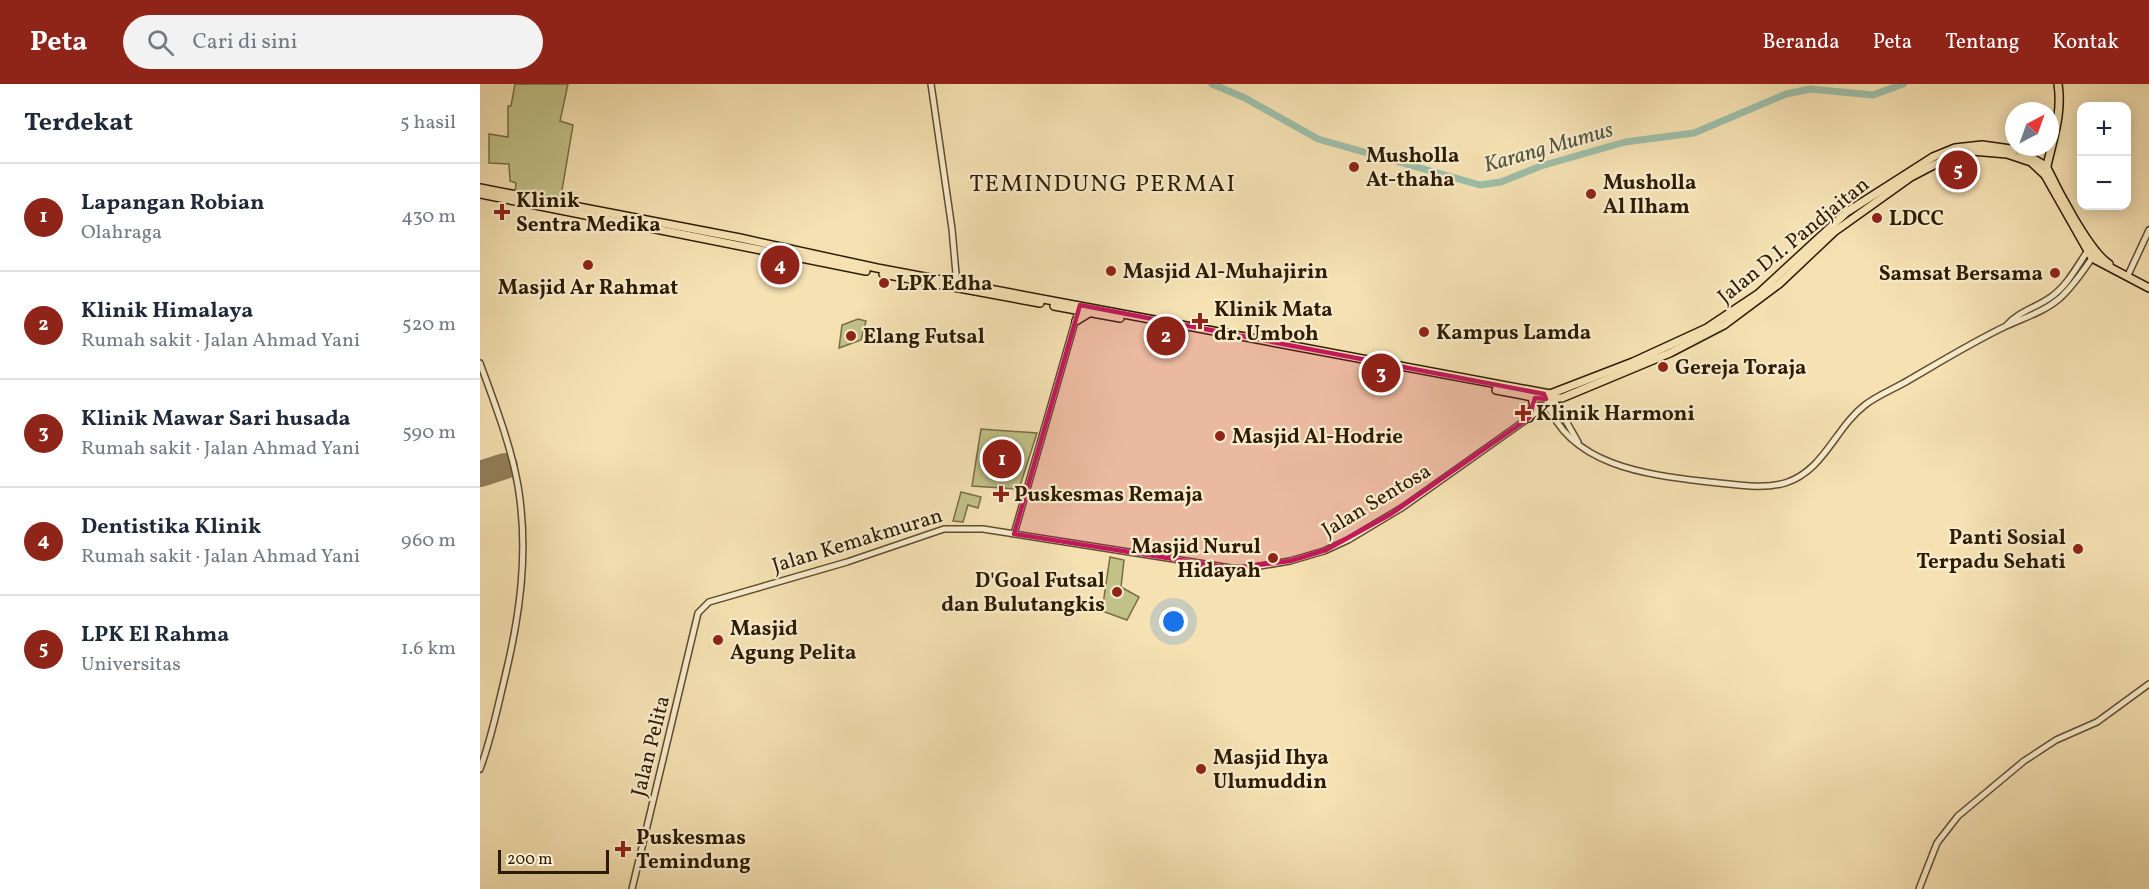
<!DOCTYPE html>
<html lang="id">
<head>
<meta charset="utf-8">
<style>
	:root { --surface:#fff; --page:#f2f2f3; --text:#1f2937; --muted:#747a83; --line:#e0e1e3; --accent:#8f2418 }
	body { margin:0; font-family:Vollkorn,serif; background:var(--page); color:var(--text) }
	.controls { position:absolute; right:18px; top:18px; display:grid; overflow:hidden; border-radius:12px; box-shadow:0 3px 15px #0003 }
	.controls button { width:54px; height:54px; display:grid; place-items:center; padding:0; border:0; border-bottom:2px solid var(--line); background:var(--surface); color:var(--text); font:30px sans-serif }
	.compass { position:absolute; left:1525px; top:18px; width:54px; height:54px; border-radius:50%; background:var(--surface); box-shadow:0 3px 15px #0003; rotate:41deg }
	.scale { position:absolute; left:18px; bottom:15px; width:111px; box-sizing:border-box; padding-left:6px; border:3px solid #2d1c03; border-top:0; font-size:16px; line-height:21px; white-space:nowrap; color:#2d1c03; -webkit-text-stroke:4px #f8eccd; paint-order:stroke }
	.you { position:absolute; left:694px; top:538px; width:21px; height:21px; margin:-15px; border:4px solid #fff; border-radius:50%; background:#1a73e8; box-shadow:0 0 0 9px #1a73e833 }
	.badge { display:grid; place-items:center; width:39px; height:39px; border-radius:50%; background:var(--accent); color:#fff; font-size:20px; font-weight:700 }
	.pin { position:absolute; translate:-50% -50%; border:3px solid #fff; box-shadow:0 2px 6px #0006 }
	.list { margin:0; padding:0; list-style:none }
	h2 { display:flex; justify-content:space-between; align-items:center; height:78px; margin:0; padding:0 24px; font-size:26px }
	h2 small { font-size:20px; font-weight:400; color:var(--muted) }
	.list li { display:grid; grid-template-columns:39px 1fr auto; gap:18px; align-items:center; box-sizing:border-box; height:108px; padding:0 24px; border-top:2px solid var(--line) }
	.list b { display:block; font-size:22px; white-space:nowrap }
	.list p { margin:0; font-size:20px; white-space:nowrap; color:var(--muted) }
	.list em { font-size:20px; font-style:normal; color:var(--muted) }
	.icon { flex:none; width:33px; height:33px; fill:none; stroke:currentColor; stroke-width:2; stroke-linecap:round; stroke-linejoin:round }
	.map { position:relative; flex:none; width:1669px; height:805px; overflow:hidden }
	header { display:flex; align-items:center; gap:36px; box-sizing:border-box; height:84px; padding:0 30px; background:var(--accent); color:#fff }
	header strong { font-size:28px }
	nav { display:flex; gap:33px; margin-inline-start:auto; font-size:21px }
	.search { width:420px; height:54px; background:var(--page); display:flex; align-items:center; gap:15px; box-sizing:border-box; padding:0 21px; border-radius:33px; color:var(--muted); font-size:22px }
	main { display:flex }
	aside { flex:1; background:var(--surface) }
	.map>svg:first-child { display:block }
	.green { fill:#c1c188; stroke:#776e46; stroke-width:1.5 }
	.lines { fill:none; stroke-linecap:round; stroke-linejoin:round }
	.river { stroke:#9dbea9; stroke-width:7 }
	.runway { stroke:#917e5a; stroke-width:26 }
	.tertiary-casing { stroke:#5f4d2f; stroke-width:8 }
	.primary-casing { stroke:#2d1c03; stroke-width:10 }
	.trunk-casing { stroke:#2d1c03; stroke-width:10 }
	.tertiary { stroke:#f8eccd; stroke-width:5 }
	.primary { stroke:#f5e1b2; stroke-width:7 }
	.trunk { stroke:#f5e1b2; stroke-width:7 }
	.marked { fill:#c2185b; fill-opacity:0.2; stroke:#c2185b; stroke-width:4.5; stroke-linejoin:round }
	.poi-dot { fill:#8f2418; stroke:#f8eccd; stroke-width:2 }
	.labels { text-anchor:middle; stroke-width:4.5; stroke-linejoin:round; paint-order:stroke }
	.poi-label { font-size:21px; font-weight:bold; fill:#2d1c03; stroke:#f8eccd; text-anchor:start }
	.street-label { font-size:21px; fill:#2d1c03; stroke:#f8eccd }
	.water-label { font-size:22px; font-style:italic; fill:#54553d; stroke:#f8eccd }
	.quarter-label { font-size:24px; letter-spacing:1.5px; fill:#2d1c03; stroke:#f8eccd }
</style>
</head>
<body>
<header>
<strong>Peta</strong>
<div class="search"><svg class="icon" aria-label="search" viewBox="0 0 24 24"><circle cx="10" cy="10" r="6"/><path d="M15 15l6 6"/></svg>Cari di sini</div>
<nav><a>Beranda</a><a>Peta</a><a>Tentang</a><a>Kontak</a></nav>
</header>
<main>
<aside>
<h2>Terdekat<small>5 hasil</small></h2>
<ul class="list">
<li><span class="badge">1</span><div><b>Lapangan Robian</b><p>Olahraga</p></div><em>430 m</em></li>
<li><span class="badge">2</span><div><b>Klinik Himalaya</b><p>Rumah sakit · Jalan Ahmad Yani</p></div><em>520 m</em></li>
<li><span class="badge">3</span><div><b>Klinik Mawar Sari husada</b><p>Rumah sakit · Jalan Ahmad Yani</p></div><em>590 m</em></li>
<li><span class="badge">4</span><div><b>Dentistika Klinik</b><p>Rumah sakit · Jalan Ahmad Yani</p></div><em>960 m</em></li>
<li><span class="badge">5</span><div><b>LPK El Rahma</b><p>Universitas</p></div><em>1.6 km</em></li>
</ul>
</aside>
<div class="map">
<svg width="1669" height="805" viewBox="0 0 1669 805">
	<rect width="100%" height="100%" fill="#f5e1b2"/>
	<filter id="stains"><feTurbulence type="fractalNoise" baseFrequency=".00333" numOctaves="4"/><feColorMatrix values="0 0 0 0 .2 0 0 0 0 .09 0 0 0 0 .02 0 0 0 .5 -.17"/></filter>
	<radialGradient id="worn" r=".72"><stop offset=".6" stop-color="#630" stop-opacity="0"/><stop offset="1" stop-color="#630" stop-opacity=".3"/></radialGradient>
	<g class="green">
		<polygon points="35,0 88,0 80,37 93,41 80,118 35,109 36,99 30,97 29,80 9,79 9,50 28,53 28,22 31,22"/>
		<polygon points="378,235 386,237 381,256 359,264 362,241"/>
		<polygon points="501,345 557,349 539,405 492,402"/>
		<polygon points="481,408 501,413 498,424 488,421 483,438 473,437"/>
		<polygon points="630,473 644,476 641,503 659,513 647,536 622,527"/>
	</g>
	<g class="lines">
		<polyline class="river" points="732,0 765,14 838,55 1000,101 1021,98 1061,82 1145,58 1214,49 1306,10 1330,5 1393,11 1423,0"/>
		<polyline class="runway" points="0,390 25,382"/>
		<defs>
			<g id="tertiary">
				<polyline points="451,0 472,145 477,201"/>
				<polyline points="1649,189 1669,146"/>
				<path d="M1527,241C1539,227 1556,224 1571,213C1588,201 1597,182 1609,165"/>
				<path d="M0,279C14,318 31,361 38,402C49,468 40,532 24,597C17,626 11,656 0,685"/>
				<polyline points="1074,316 1098,358"/>
				<path d="M1067,318C1090,383 1170,391 1229,398C1254,400 1281,406 1305,399C1344,387 1355,344 1385,321C1398,311 1414,305 1429,296C1460,278 1491,259 1524,243C1543,234 1564,228 1580,214C1593,202 1604,186 1614,171"/>
				<polyline points="534,450 599,224"/>
				<polyline points="152,805 218,529 229,518 367,478 464,445 503,445 751,484 762,485 810,477 844,467 868,456 923,423 1074,316"/>
				<polyline points="1439,805 1457,759 1478,732 1544,677 1576,656 1617,638 1669,600"/>
			</g>
			<g id="primary">
				<polyline points="0,104 260,154 397,184 1070,310 1153,278 1227,244 1278,210 1367,128 1453,73 1475,64 1502,61 1538,66 1566,82"/>
				<polyline points="0,110 386,187"/>
				<polyline points="403,190 560,219"/>
				<polyline points="574,222 640,234"/>
				<polyline points="596,237 609,229"/>
				<polyline points="1016,306 1058,314 1082,314 1190,269 1244,241 1299,200 1354,148 1431,93 1471,72 1492,67 1527,70 1551,78 1565,91"/>
				<polyline points="1049,334 1054,322 1052,313"/>
			</g>
			<g id="trunk">
				<path d="M1578,0C1583,32 1571,60 1565,91L1612,174L1669,204"/>
				<path d="M1566,82C1577,105 1609,167 1629,180"/>
			</g>
		</defs>
		<use href="#tertiary" class="tertiary-casing"/>
		<use href="#primary" class="primary-casing"/>
		<use href="#trunk" class="trunk-casing"/>
		<use href="#tertiary" class="tertiary"/>
		<use href="#primary" class="primary"/>
		<use href="#trunk" class="trunk"/>
	</g>
	<path class="marked" d="M600,221L1064,310L1066,315L1055,314L1049,334L911,430L846,466L810,477L751,484L534,450Z"/>
	<g class="poi-dot">
		<circle cx="874" cy="83" r="6"/>
		<circle cx="1111" cy="110" r="6"/>
		<path d="M19 119h6v6h6v6h-6v6h-6v-6h-6v-6h6z"/>
		<circle cx="1397" cy="134" r="6"/>
		<circle cx="108" cy="181" r="6"/>
		<circle cx="631" cy="187" r="6"/>
		<circle cx="1575" cy="189" r="6"/>
		<circle cx="404" cy="199" r="6"/>
		<path d="M717 228h6v6h6v6h-6v6h-6v-6h-6v-6h6z"/>
		<circle cx="944" cy="248" r="6"/>
		<circle cx="371" cy="252" r="6"/>
		<circle cx="1183" cy="283" r="6"/>
		<path d="M1040 320h6v6h6v6h-6v6h-6v-6h-6v-6h6z"/>
		<circle cx="740" cy="352" r="6"/>
		<path d="M518 401h6v6h6v6h-6v6h-6v-6h-6v-6h6z"/>
		<circle cx="1598" cy="465" r="6"/>
		<circle cx="793" cy="474" r="6"/>
		<circle cx="637" cy="508" r="6"/>
		<circle cx="238" cy="556" r="6"/>
		<circle cx="721" cy="685" r="6"/>
		<path d="M140 756h6v6h6v6h-6v6h-6v-6h-6v-6h6z"/>
	</g>
	<g class="labels">
		<g class="poi-label">
			<text x="886" y="78">Musholla<tspan x="886" dy="24">At-thaha</tspan></text>
			<text x="1123" y="105">Musholla<tspan x="1123" dy="24">Al Ilham</tspan></text>
			<text x="36" y="123">Klinik<tspan x="36" dy="24">Sentra Medika</tspan></text>
			<text x="1409" y="141">LDCC</text>
			<text x="643" y="194">Masjid Al-Muhajirin</text>
			<text x="1563" y="196" text-anchor="end">Samsat Bersama</text>
			<text x="416" y="206">LPK Edha</text>
			<text x="108" y="210" text-anchor="middle">Masjid Ar Rahmat</text>
			<text x="734" y="232">Klinik Mata<tspan x="734" dy="24">dr. Umboh</tspan></text>
			<text x="956" y="255">Kampus Lamda</text>
			<text x="383" y="259">Elang Futsal</text>
			<text x="1195" y="290">Gereja Toraja</text>
			<text x="1056" y="336">Klinik Harmoni</text>
			<text x="752" y="359">Masjid Al-Hodrie</text>
			<text x="534" y="417">Puskesmas Remaja</text>
			<text x="1586" y="460" text-anchor="end">Panti Sosial<tspan x="1586" dy="24">Terpadu Sehati</tspan></text>
			<text x="781" y="469" text-anchor="end">Masjid Nurul<tspan x="781" dy="24">Hidayah</tspan></text>
			<text x="625" y="503" text-anchor="end">D'Goal Futsal<tspan x="625" dy="24">dan Bulutangkis</tspan></text>
			<text x="250" y="551">Masjid<tspan x="250" dy="24">Agung Pelita</tspan></text>
			<text x="733" y="680">Masjid Ihya<tspan x="733" dy="24">Ulumuddin</tspan></text>
			<text x="156" y="760">Puskesmas<tspan x="156" dy="24">Temindung</tspan></text>
		</g>
		<g class="street-label">
			<text transform="translate(1313 156) rotate(-39)" y="7">Jalan D.I. Pandjaitan</text>
			<text transform="translate(896 416) rotate(-31)" y="7">Jalan Sentosa</text>
			<text transform="translate(377 456) rotate(-17)" y="7">Jalan Kemakmuran</text>
			<text transform="translate(170 662) rotate(-76)" y="7">Jalan Pelita</text>
		</g>
		<g class="water-label">
			<text transform="translate(1068 62) rotate(-16)" y="8">Karang Mumus</text>
		</g>
		<g class="quarter-label">
			<text x="623" y="107">TEMINDUNG PERMAI</text>
		</g>
	</g>
	<rect width="100%" height="100%" filter="url(#stains)"/>
	<rect width="100%" height="100%" fill="url(#worn)"/>
</svg>
<div class="controls">
<button>+</button>
<button>−</button>
</div>
<svg class="compass" viewBox="-18 -18 36 36"><path d="M0-13l5 13h-10z" fill="#e53935"/><path d="M0 13l5-13h-10z" fill="#747a83"/></svg>
<div class="scale">200 m</div>
<div class="you"></div>
<div class="pin badge" style="left:522px;top:375px">1</div>
<div class="pin badge" style="left:686px;top:252px">2</div>
<div class="pin badge" style="left:901px;top:289px">3</div>
<div class="pin badge" style="left:300px;top:181px">4</div>
<div class="pin badge" style="left:1478px;top:86px">5</div>
</div>
</main>
</body>
</html>
